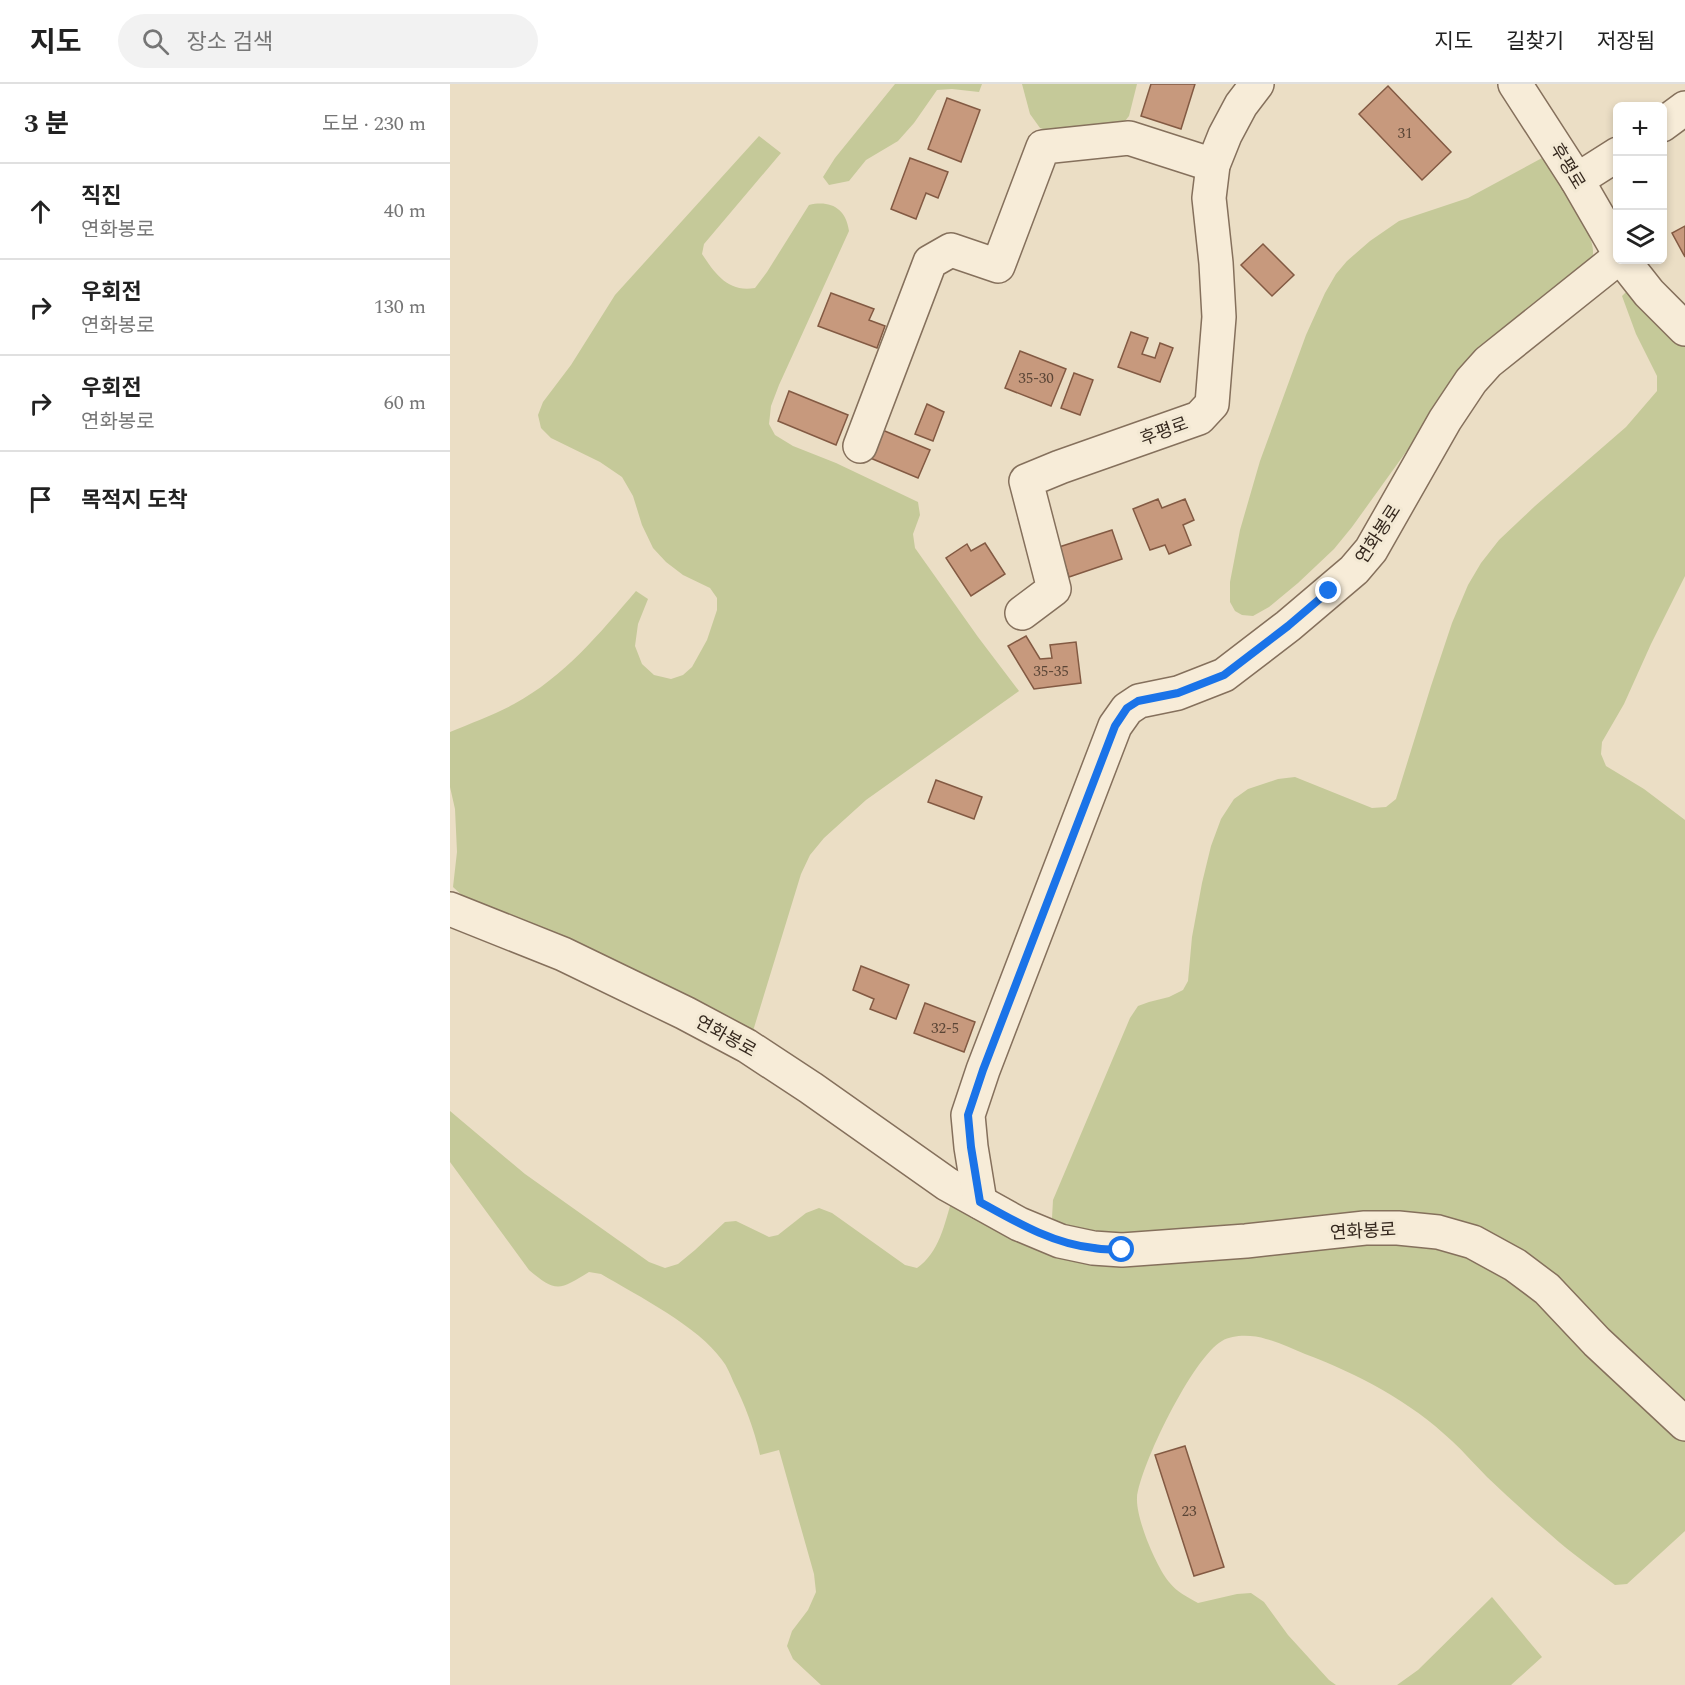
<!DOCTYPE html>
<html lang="ko">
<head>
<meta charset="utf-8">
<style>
	:root { --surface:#fff; --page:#f2f2f2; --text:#222; --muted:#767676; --line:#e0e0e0 }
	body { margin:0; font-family:Spectral,"Noto Sans KR",serif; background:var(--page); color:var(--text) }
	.controls { position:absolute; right:18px; top:18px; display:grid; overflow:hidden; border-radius:9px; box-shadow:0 3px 9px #0003 }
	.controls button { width:54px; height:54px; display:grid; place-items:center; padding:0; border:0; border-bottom:2px solid var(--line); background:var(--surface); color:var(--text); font:30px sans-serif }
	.stop { position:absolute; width:18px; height:18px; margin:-14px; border:4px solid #1a73e8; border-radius:50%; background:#fff }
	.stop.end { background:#1a73e8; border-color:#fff; box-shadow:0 2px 6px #0008 }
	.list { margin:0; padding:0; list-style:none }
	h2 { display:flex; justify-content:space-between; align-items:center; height:78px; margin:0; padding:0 24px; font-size:26px }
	h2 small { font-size:20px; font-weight:400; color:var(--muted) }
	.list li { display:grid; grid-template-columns:39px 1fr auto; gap:18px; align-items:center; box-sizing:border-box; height:96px; padding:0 24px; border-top:2px solid var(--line) }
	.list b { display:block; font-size:22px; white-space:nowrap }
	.list p { margin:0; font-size:20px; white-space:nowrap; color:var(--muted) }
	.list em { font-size:20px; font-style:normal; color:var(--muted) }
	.icon { flex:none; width:33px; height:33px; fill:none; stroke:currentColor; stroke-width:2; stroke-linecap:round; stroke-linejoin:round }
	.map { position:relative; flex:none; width:1235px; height:1601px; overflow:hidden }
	header { display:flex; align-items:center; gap:36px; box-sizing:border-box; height:84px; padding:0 30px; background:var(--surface); border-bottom:2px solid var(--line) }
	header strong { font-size:28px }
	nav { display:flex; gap:33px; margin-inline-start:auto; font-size:21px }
	.search { width:420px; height:54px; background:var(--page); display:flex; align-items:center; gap:15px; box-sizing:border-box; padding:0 21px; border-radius:33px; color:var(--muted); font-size:22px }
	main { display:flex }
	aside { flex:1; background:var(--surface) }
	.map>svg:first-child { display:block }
	.green { fill:#c5c999 }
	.building { fill:#c7997d; stroke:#835a43; stroke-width:1.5 }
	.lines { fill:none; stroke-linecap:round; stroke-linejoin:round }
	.minor-casing { stroke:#85705c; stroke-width:36 }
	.minor { stroke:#f7ecd8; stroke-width:33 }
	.route { stroke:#1a73e8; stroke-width:8 }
	.labels { text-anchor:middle; stroke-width:6; stroke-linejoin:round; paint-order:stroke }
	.number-label { font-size:15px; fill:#5a4536 }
	.street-label { font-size:18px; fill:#36291f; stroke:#f3e9d4 }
</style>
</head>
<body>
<header>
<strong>지도</strong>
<div class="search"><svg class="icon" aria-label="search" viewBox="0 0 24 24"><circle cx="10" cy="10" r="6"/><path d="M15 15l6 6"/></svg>장소 검색</div>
<nav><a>지도</a><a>길찾기</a><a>저장됨</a></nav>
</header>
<main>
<aside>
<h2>3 분<small>도보 · 230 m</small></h2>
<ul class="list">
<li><svg class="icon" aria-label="ahead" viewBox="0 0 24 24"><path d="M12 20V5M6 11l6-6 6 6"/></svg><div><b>직진</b><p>연화봉로</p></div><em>40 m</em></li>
<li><svg class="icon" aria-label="right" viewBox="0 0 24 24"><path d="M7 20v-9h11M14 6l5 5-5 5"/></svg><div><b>우회전</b><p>연화봉로</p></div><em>130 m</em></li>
<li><svg class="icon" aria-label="right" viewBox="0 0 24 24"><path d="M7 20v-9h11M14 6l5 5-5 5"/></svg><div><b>우회전</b><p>연화봉로</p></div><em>60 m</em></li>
<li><svg class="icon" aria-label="arrive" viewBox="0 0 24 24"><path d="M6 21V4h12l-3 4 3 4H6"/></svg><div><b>목적지 도착</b></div></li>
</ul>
</aside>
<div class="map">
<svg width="1235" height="1601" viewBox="0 0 1235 1601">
	<rect width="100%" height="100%" fill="#ebdec5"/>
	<g class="green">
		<polygon points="445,0 532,0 529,8 502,5 487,6 464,39 448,57 416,76 399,97 379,101 373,93 385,74"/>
		<polygon points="572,0 687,0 679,32 671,42 605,49 590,44 580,30"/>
		<path d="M309,52L331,69L254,160L252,170C265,190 279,209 305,204L317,188L359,121C380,116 396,124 399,147L329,301L321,322L319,340L325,351L343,362L386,379L468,418L470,431L463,450L465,464L528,553L569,607L416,716L374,754L360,771L351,790L303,947L15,814L3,803L7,768L5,725L0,703V648C21,639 44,631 64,620C114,593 150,549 186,507L198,515L188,540L185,562L192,580L204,591L221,595L233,591L242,583L257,556L267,526V514L260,504L233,491L216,478L203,464L192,441L183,412L172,393L150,378L101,354L91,344L88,331L93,318L121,281L165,211Z"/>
		<path d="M1092,74C1105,94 1145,147 1143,169C1143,173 1140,178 1137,182L1002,304L902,443L884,465L848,499L819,523L803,532L792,531L785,527L780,518V498L790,446L810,377L856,251L875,209L886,190L897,177L920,157L949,137L1018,114Z"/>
		<polygon points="1179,205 1208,237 1235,262 1235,492 1201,560 1174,620 1152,658 1151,670 1156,682 1194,705 1235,736 1235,1324 1045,1156 780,1147 678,1149 639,1146 613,1143 602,1134 603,1116 680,934 688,922 699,918 719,913 733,906 738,897 742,853 752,799 761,762 771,735 784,715 798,705 828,695 845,693 922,724 936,723 946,715 981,602 1002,539 1018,501 1031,479 1049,456 1085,422 1176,343 1207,307 1207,292 1186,250 1172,212"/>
		<path d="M0,1027L75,1090L199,1178L215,1184L228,1180L245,1166L275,1138L286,1137L319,1153L328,1151L356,1129L369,1124L382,1129L455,1181L467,1184C489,1169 495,1139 502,1115L567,1152L900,1159H961L1021,1172L1052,1189L1095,1222L1235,1356V1447L1177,1500L1165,1501C1144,1485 1121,1469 1101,1451C1079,1432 1058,1413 1037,1393C1025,1381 1014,1368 1002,1357C960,1317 908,1290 855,1270C842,1265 829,1258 816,1255C803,1251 784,1250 772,1257C743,1273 690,1382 687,1414C686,1435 706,1482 719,1498C727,1508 737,1513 748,1519L787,1510L801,1509L814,1518L838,1551L879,1596L886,1601H371L343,1575L337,1562L342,1547L358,1526L366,1508L364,1490L329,1366L310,1371C304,1345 295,1321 283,1297C280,1290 277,1282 272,1276C248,1242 188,1212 151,1190L139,1188C110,1206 106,1209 79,1186L0,1078Z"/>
		<polygon points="1042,1513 1092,1573 1061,1601 947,1601 968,1586"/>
	</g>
	<g class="building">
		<polygon points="701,0 745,0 731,45 691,32"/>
		<polygon points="938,2 1001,68 972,96 909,30"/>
		<polygon points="497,14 530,26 511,78 478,65"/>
		<polygon points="460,74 498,88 488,114 476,109 466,135 441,125"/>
		<polygon points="1235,142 1235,173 1222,149"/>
		<polygon points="813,160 844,191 822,212 791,181"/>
		<polygon points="381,209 424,225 419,236 435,242 427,264 368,242"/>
		<polygon points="681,248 698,254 692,270 705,274 710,259 723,264 710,298 668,283"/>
		<polygon points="570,267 616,285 601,322 555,304"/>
		<polygon points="624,289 643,296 630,331 611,324"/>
		<polygon points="339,307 398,331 386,361 328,337"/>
		<polygon points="477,320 494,328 483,357 465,350"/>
		<polygon points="430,345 480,366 468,394 418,373"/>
		<polygon points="708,415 712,424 735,415 744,436 733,441 741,461 719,470 715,461 700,466 683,425"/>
		<polygon points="662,446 672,475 619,493 609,463"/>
		<polygon points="535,459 555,490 521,512 496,474 517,460 521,467"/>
		<polygon points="576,552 590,575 602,574 600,561 626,558 631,599 584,605 558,562"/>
		<polygon points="486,696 532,713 524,735 478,718"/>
		<polygon points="411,882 459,901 446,935 420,925 424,915 403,906"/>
		<polygon points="475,919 525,938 514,968 464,949"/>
		<polygon points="735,1362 774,1483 744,1492 705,1371"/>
	</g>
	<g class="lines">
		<defs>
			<g id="minor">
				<polyline points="1065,0 1127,96 1168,167"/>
				<polyline points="1212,41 1235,24"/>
				<polyline points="1127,96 1168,70"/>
				<polyline points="1173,176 1199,209 1235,245"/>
				<polyline points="410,362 480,178 501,166 548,182 593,63 679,54 763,81"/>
				<polyline points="572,529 604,505 576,397 610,383 749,334 762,320 769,233 766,179 759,114 763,81 775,51 791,21 807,0"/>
				<polyline points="0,825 113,870 235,929 297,962 361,1004 497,1100 569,1140 610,1157 643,1164 672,1166 796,1157 915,1144 948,1144 988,1148 1023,1158 1065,1181 1097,1205 1147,1258 1235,1340"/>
				<polyline points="530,1118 521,1063 518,1031 533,986 665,642 677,625 689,617 728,609 774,591 838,542 904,486 921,466 995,336 1021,297 1038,278 1168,174"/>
			</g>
		</defs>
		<use href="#minor" class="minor-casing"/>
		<use href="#minor" class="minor"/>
	</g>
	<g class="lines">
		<path class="route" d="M672,1166C663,1165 653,1166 644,1164C603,1160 566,1138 530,1118L521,1063L518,1031L533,986L665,642L677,624L688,617L728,609L774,591L838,542L879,507"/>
	</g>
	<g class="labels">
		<g class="number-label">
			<text x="955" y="54">31</text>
			<text x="586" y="299">35-30</text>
			<text x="601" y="592">35-35</text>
			<text x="495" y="949">32-5</text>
			<text x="739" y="1432">23</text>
		</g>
		<g class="street-label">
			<text transform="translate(1118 82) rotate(59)" y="6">후평로</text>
			<text transform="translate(714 347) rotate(-20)" y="6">후평로</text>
			<text transform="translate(928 450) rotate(-57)" y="6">연화봉로</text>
			<text transform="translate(276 952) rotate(29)" y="6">연화봉로</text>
			<text transform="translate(913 1147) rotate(-3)" y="6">연화봉로</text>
		</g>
	</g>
</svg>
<div class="controls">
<button>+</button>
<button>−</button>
<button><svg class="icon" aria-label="layers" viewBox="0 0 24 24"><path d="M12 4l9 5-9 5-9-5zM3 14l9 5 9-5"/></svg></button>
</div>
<div class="stop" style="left:672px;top:1166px"></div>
<div class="stop end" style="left:879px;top:507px"></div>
</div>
</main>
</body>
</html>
